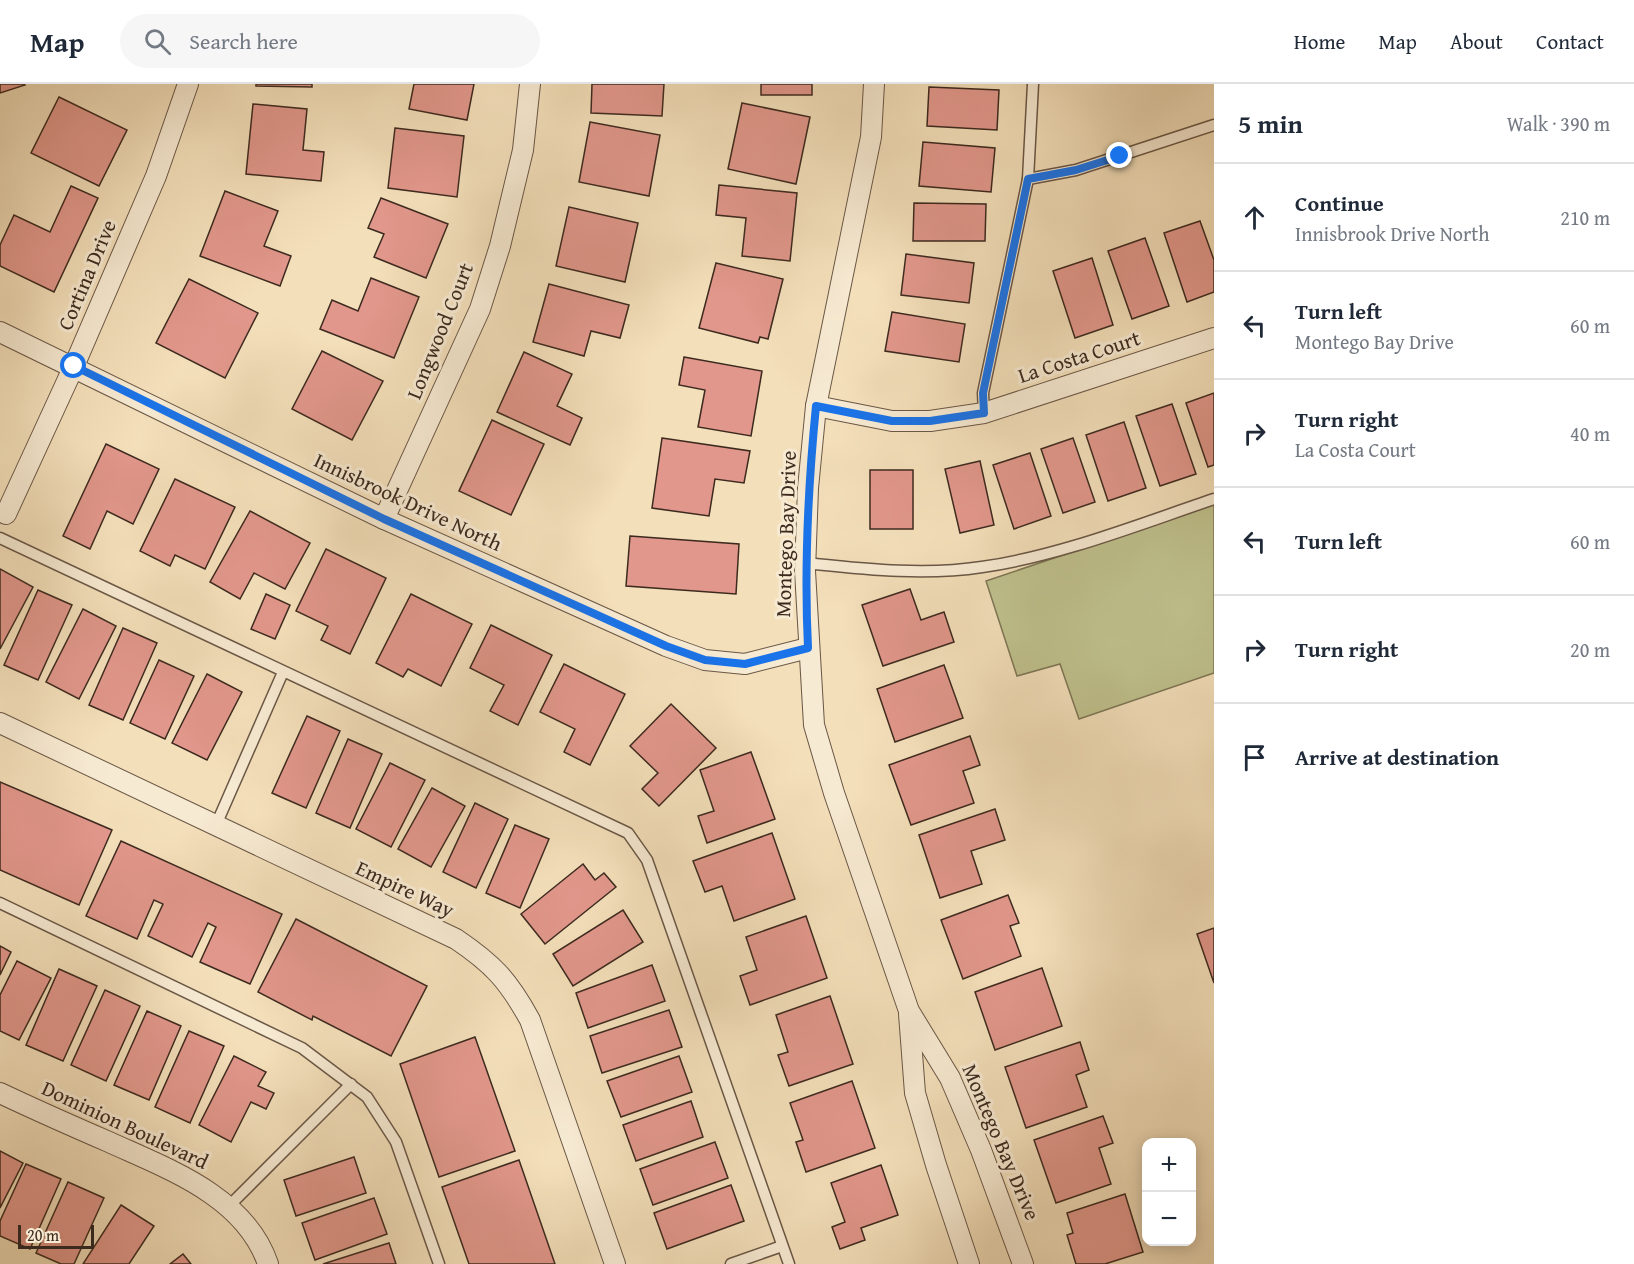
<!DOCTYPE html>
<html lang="en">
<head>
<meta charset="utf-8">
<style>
	:root { --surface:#fff; --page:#f6f6f7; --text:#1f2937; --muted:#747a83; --line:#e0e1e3 }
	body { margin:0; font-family:"Gentium Book Plus",serif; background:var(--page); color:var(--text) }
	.controls { position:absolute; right:18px; bottom:18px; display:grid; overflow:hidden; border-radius:12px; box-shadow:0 3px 15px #0003 }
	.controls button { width:54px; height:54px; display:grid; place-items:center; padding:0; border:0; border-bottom:2px solid var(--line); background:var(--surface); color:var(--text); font:30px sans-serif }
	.scale { position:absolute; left:18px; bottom:15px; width:76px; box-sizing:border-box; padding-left:6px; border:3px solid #3d2a1f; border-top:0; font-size:16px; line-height:21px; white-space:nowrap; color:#3d2a1f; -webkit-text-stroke:4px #f7ead2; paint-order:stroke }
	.stop { position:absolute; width:18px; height:18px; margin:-14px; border:4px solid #1a73e8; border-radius:50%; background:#fff }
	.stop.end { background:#1a73e8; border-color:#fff; box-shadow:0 2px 6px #0008 }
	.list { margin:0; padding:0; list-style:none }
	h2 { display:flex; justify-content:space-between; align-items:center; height:78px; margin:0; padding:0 24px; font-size:26px }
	h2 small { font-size:20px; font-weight:400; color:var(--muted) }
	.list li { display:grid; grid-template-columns:39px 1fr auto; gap:18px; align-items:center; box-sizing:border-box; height:108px; padding:0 24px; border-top:2px solid var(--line) }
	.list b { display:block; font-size:22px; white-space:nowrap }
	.list p { margin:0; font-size:20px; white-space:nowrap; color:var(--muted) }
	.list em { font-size:20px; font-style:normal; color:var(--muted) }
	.icon { flex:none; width:33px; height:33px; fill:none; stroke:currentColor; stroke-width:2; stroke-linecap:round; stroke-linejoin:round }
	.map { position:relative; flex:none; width:1214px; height:1180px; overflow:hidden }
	header { display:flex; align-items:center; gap:36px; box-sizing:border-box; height:84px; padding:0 30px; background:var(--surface); border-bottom:2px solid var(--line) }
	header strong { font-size:28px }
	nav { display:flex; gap:33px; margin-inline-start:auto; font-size:21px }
	.search { width:420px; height:54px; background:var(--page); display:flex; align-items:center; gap:15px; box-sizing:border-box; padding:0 21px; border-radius:33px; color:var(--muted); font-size:22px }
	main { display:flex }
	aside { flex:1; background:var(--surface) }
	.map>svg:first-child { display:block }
	.green { fill:#bfc18d; stroke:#7e7656; stroke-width:1.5 }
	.building { fill:#e1978b; stroke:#3d2a1f; stroke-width:1.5 }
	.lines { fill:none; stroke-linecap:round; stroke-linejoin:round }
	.lane-casing { stroke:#6a5746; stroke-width:13 }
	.street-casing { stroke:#6a5746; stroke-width:22 }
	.lane { stroke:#f7ead2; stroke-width:10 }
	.street { stroke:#f7ead2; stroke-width:20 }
	.route { stroke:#1a73e8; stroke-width:8 }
	.labels { text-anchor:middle; stroke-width:6; stroke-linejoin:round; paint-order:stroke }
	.street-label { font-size:21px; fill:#3d2a1f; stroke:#f7ead2 }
</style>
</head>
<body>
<header>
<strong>Map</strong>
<div class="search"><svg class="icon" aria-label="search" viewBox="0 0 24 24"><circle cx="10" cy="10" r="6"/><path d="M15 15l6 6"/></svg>Search here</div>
<nav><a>Home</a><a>Map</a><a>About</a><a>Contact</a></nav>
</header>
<main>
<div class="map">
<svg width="1214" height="1180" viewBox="0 0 1214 1180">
	<rect width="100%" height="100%" fill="#f3dfba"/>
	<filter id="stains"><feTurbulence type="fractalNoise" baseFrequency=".00333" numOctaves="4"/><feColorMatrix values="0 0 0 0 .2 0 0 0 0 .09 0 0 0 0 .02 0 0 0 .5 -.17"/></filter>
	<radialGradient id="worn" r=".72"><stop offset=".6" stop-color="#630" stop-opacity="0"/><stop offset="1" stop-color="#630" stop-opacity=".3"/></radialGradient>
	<polygon class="green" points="1214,420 1214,589 1079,635 1060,580 1017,592 986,497"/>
	<g class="building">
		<polygon points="0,0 24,0 25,1 0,9"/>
		<polygon points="256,0 312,0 312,3 256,2"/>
		<polygon points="414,0 474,0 467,36 409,25"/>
		<polygon points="592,0 664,0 662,32 591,29"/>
		<rect x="761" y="0" width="51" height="11"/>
		<polygon points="929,3 999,6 997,46 927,42"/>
		<polygon points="59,13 127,46 99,102 31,69"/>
		<polygon points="742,19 810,33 796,100 728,85"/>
		<polygon points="253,20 307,25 303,66 324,68 321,97 246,90"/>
		<polygon points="590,38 660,51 649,112 579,98"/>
		<polygon points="395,44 464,52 457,113 388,104"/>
		<polygon points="923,58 995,64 991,108 919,102"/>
		<polygon points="719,101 797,109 790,177 742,172 746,134 716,131"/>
		<polygon points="71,102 98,114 54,208 0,182 0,161 14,131 50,148"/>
		<polygon points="225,107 278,127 264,162 291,172 280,202 200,172"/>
		<polygon points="381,114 448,140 426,194 374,173 384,150 368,144"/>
		<polygon points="914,119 986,120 985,157 913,157"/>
		<polygon points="569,123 638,139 625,198 556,182"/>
		<polygon points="1200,137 1214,176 1214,208 1187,218 1164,149"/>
		<polygon points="1145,154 1169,222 1132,235 1108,167"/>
		<polygon points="906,170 974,179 969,219 901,211"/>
		<polygon points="1092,174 1113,241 1075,254 1053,187"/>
		<polygon points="716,179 783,195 768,255 760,253 758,259 699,244"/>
		<polygon points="371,194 419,213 394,274 320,245 332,216 358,227"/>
		<polygon points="189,195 258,229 225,294 156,259"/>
		<polygon points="549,200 629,221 620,254 591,247 584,272 533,258"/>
		<polygon points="892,228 965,240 959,278 885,267"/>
		<polygon points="322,267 383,297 352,356 292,325"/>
		<polygon points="524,268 572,290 557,322 582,334 570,361 497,328"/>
		<polygon points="684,273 762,287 751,352 698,343 705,306 679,301"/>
		<polygon points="1214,309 1214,381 1208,383 1186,319"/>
		<polygon points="1172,320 1196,390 1160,402 1136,332"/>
		<polygon points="492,336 544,360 511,431 459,407"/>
		<polygon points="1124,338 1146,404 1108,417 1086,351"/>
		<polygon points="662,354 750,367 744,399 715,395 709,432 652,424"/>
		<polygon points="1073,354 1095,418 1063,429 1041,365"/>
		<polygon points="106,360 159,385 133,440 107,427 90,465 63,452"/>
		<polygon points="1030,369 1051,432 1014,445 993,381"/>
		<polygon points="980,377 994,441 960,449 945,385"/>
		<rect x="870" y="386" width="43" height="59"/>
		<polygon points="175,395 235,423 205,485 175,471 170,482 140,467"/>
		<polygon points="250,427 310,459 285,505 254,489 240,515 210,498"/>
		<polygon points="630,452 739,460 736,510 626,502"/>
		<polygon points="326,465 386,494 350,570 321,556 328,542 296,527"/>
		<polygon points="0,485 33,503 0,565"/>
		<polygon points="910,505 921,536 944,528 954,558 883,582 862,521"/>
		<polygon points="38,506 72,521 38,596 4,581"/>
		<polygon points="266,510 290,521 275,555 251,545"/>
		<polygon points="411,510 472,540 441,602 408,585 403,593 376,579"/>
		<polygon points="83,525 116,542 79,615 46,598"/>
		<polygon points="491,541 552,571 518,641 490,627 504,601 470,584"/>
		<polygon points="123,544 157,559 123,636 89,621"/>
		<polygon points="159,576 194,592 165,655 130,639"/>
		<polygon points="564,580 625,610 590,681 564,668 575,645 540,628"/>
		<polygon points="944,581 963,634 895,658 877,605"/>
		<polygon points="207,590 242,608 207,676 172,659"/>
		<polygon points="671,620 716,664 659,722 642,705 658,689 630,662"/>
		<polygon points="307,632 340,647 306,724 272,709"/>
		<polygon points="970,652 980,681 963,687 974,719 911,741 889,681"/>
		<polygon points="348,655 382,670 350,744 316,729"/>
		<polygon points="751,668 775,735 707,759 698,732 714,727 700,686"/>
		<polygon points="390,679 425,696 391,763 356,745"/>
		<polygon points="0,698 112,746 79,821 0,786"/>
		<polygon points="432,704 465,722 431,783 398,765"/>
		<polygon points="475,719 508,735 476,804 443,788"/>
		<polygon points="995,725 1005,756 971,767 982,800 940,814 919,751"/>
		<polygon points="515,741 549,755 520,824 486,809"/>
		<polygon points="772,749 795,815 734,837 722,802 705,808 693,777"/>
		<polygon points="121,757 282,830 250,900 200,878 216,843 208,839 192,873 148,852 163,820 154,816 137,855 86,832"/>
		<polygon points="583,780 595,796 604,789 616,803 545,860 521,830"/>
		<polygon points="1008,811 1019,839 1010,842 1021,872 963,895 941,836"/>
		<polygon points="623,826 643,858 573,902 553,870"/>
		<polygon points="806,832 827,894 750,921 740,892 757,886 746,853"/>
		<polygon points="296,835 427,902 391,972 313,932 312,936 258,908"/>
		<polygon points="1214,844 1214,899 1197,850"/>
		<polygon points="0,862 11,868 0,891"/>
		<polygon points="17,877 51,894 19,956 0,947 0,911"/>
		<polygon points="652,881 665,917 588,944 576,909"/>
		<polygon points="1042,884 1062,942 995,966 975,908"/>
		<polygon points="59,885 97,902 63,977 26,961"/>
		<polygon points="105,906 140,922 106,997 71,981"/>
		<polygon points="830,912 853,980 789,1002 778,971 788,968 776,931"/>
		<polygon points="669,926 682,963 602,989 590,952"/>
		<polygon points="147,927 181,942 149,1016 114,1001"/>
		<polygon points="189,947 224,962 190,1039 155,1023"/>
		<polygon points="475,953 515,1067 439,1093 400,980"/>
		<polygon points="1080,958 1089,986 1076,991 1087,1023 1026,1044 1005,983"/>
		<polygon points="234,972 266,988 258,1002 274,1009 266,1025 251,1018 231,1058 199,1041"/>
		<polygon points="679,972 692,1008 621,1033 607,997"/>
		<polygon points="852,997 875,1064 806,1088 796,1058 803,1056 790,1019"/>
		<polygon points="691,1017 703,1053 636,1077 623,1041"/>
		<polygon points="1103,1032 1113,1059 1099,1064 1111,1100 1056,1119 1034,1056"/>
		<polygon points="715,1058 728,1094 653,1121 640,1085"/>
		<polygon points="0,1067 23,1079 0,1124"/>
		<polygon points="354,1073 366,1109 296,1132 284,1096"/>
		<polygon points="519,1076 555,1180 469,1180 442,1103"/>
		<polygon points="26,1080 61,1095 30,1165 0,1152 0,1137"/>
		<polygon points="881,1081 898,1131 861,1144 865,1156 840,1165 832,1143 845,1138 831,1099"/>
		<polygon points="68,1098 104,1114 74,1180 61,1180 36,1169"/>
		<polygon points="731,1101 744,1137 667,1165 654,1129"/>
		<polygon points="1125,1110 1143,1168 1105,1180 1076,1180 1067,1151 1073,1149 1067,1129"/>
		<polygon points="374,1114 387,1150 315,1176 302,1139"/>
		<polygon points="121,1121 154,1142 129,1180 83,1180"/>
		<polygon points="389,1159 396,1180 323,1180"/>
		<polygon points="183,1170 191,1180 170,1180"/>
	</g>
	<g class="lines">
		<defs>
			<g id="lane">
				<polyline points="1033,0 1028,95 1076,86 1214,41"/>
				<polyline points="984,329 983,309 1028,95"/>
				<polyline points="0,454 628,749 647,776 789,1180"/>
				<path d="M805,479C864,485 924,492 982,483C1060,472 1140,440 1214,415"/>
				<polyline points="216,741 283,588"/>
				<polyline points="0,819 302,964 367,1013 396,1058 439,1180"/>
				<polyline points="228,1123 351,1000"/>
				<polyline points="731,1180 782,1162"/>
			</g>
			<g id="street">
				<polyline points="874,0 871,53 816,322 808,404 805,487 814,641 834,709 909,927 950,994 981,1066 1023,1180"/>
				<polyline points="0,248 384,435 666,562 705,576 745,580 808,564"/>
				<polyline points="816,322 892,337 930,337 984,329 1214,254"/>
				<polyline points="6,430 74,282 156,92 188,0"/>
				<polyline points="384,435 480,225 500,162 523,66 530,0"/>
				<path d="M0,639L456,855C493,880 508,896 530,936L615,1180"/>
				<polyline points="909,930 915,1009 936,1081 969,1180"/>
				<path d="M0,1009C36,1026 72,1042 109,1058C168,1085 245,1112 268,1180"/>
			</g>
		</defs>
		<use href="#lane" class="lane-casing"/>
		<use href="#street" class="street-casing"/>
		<use href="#lane" class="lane"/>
		<use href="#street" class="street"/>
	</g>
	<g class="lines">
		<path class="route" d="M74,282L384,435L666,562L705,576L745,580L808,564C804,483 808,403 816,322L892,337H930L984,329L983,309L1028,95L1076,86L1120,72"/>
	</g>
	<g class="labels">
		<g class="street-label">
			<text transform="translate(87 191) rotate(-67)" y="7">Cortina Drive</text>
			<text transform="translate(440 247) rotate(-68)" y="7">Longwood Court</text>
			<text transform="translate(1079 273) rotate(-18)" y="7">La Costa Court</text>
			<text transform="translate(408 418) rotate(25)" y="7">Innisbrook Drive North</text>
			<text transform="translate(786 450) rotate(-88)" y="7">Montego Bay Drive</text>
			<text transform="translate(405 805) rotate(25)" y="7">Empire Way</text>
			<text transform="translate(125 1041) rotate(25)" y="7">Dominion Boulevard</text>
			<text transform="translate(1001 1058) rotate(67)" y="7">Montego Bay Drive</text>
		</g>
	</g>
	<rect width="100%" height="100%" filter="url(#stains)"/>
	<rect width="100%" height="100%" fill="url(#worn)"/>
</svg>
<div class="controls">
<button>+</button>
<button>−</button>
</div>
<div class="scale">20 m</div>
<div class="stop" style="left:74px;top:282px"></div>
<div class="stop end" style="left:1120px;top:72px"></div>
</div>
<aside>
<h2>5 min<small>Walk · 390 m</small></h2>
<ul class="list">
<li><svg class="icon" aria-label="ahead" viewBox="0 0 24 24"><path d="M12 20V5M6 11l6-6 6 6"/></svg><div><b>Continue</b><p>Innisbrook Drive North</p></div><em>210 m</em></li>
<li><svg class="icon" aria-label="left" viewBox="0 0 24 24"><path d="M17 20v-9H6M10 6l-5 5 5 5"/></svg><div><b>Turn left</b><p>Montego Bay Drive</p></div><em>60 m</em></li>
<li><svg class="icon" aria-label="right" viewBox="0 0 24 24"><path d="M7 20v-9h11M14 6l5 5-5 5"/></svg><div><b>Turn right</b><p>La Costa Court</p></div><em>40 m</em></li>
<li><svg class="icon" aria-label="left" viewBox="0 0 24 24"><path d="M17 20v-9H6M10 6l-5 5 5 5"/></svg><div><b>Turn left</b></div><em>60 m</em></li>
<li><svg class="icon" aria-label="right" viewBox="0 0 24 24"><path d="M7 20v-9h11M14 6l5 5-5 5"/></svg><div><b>Turn right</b></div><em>20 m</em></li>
<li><svg class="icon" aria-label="arrive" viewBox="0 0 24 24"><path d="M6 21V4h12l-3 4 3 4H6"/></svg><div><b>Arrive at destination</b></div></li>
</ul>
</aside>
</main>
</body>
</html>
